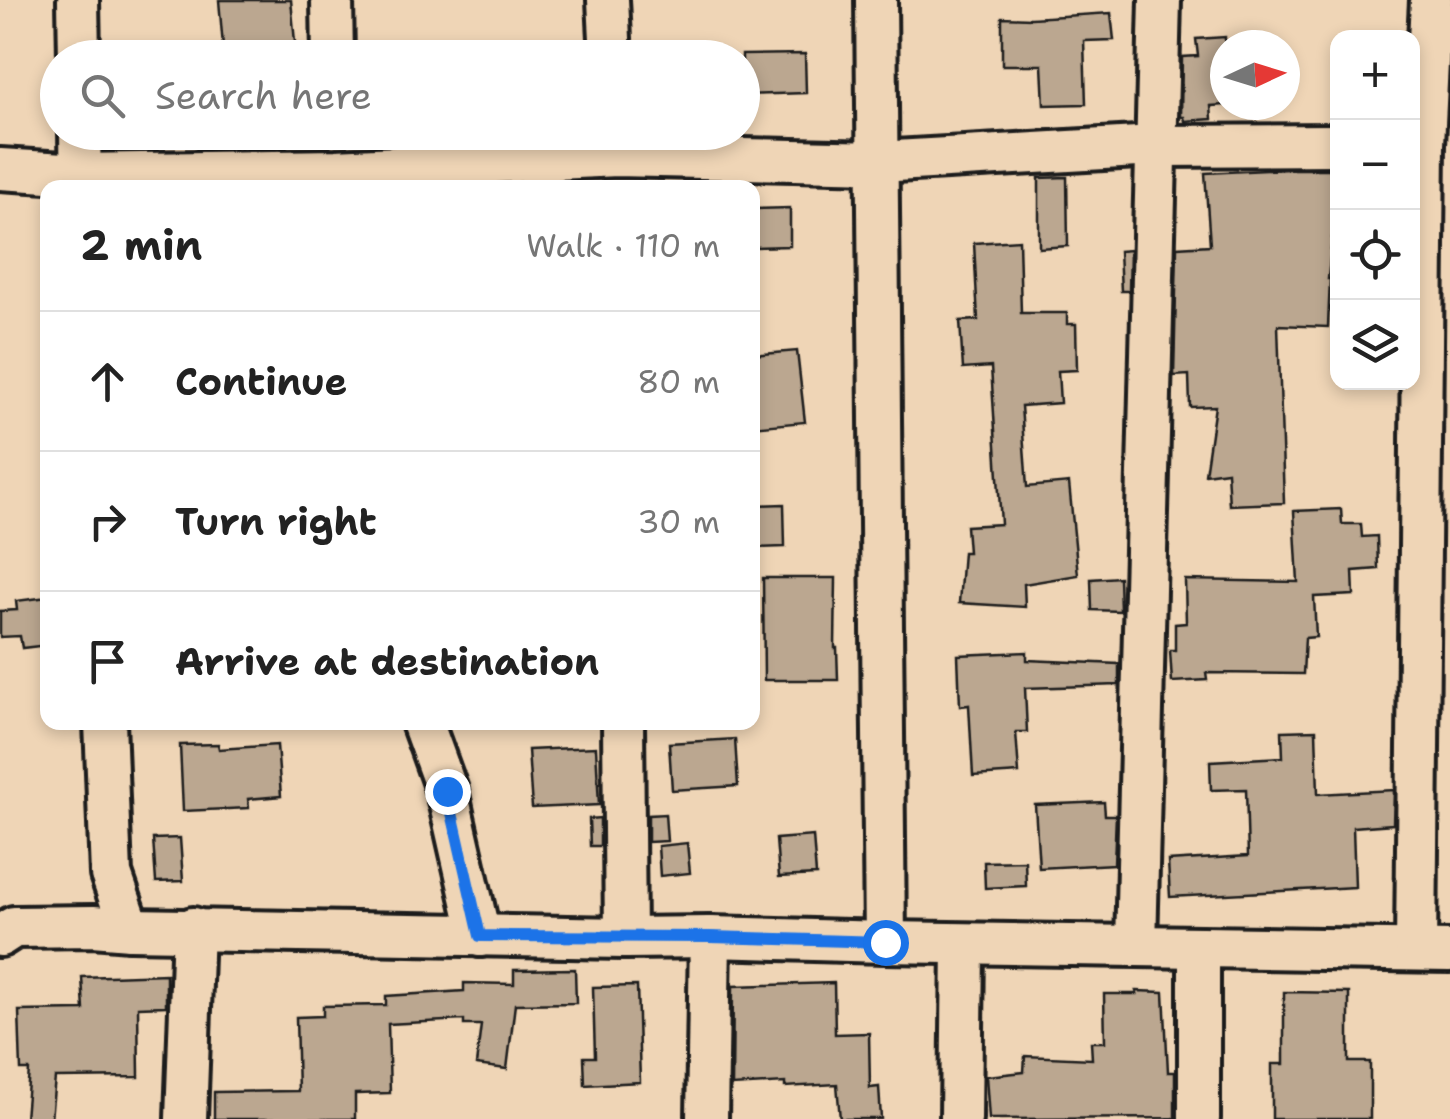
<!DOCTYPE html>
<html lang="en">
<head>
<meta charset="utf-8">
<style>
	:root { --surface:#fff; --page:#f6f6f6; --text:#222; --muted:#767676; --line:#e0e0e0 }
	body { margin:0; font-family:"Shantell Sans",sans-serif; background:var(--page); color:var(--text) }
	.controls { position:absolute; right:30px; top:30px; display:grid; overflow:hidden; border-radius:20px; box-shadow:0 5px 15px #0003 }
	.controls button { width:90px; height:90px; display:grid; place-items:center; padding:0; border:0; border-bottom:2px solid var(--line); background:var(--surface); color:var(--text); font:50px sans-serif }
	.compass { position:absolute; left:1210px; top:30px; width:90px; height:90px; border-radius:50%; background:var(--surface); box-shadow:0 5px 15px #0003; rotate:86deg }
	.stop { position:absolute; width:30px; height:30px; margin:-22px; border:8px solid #1a73e8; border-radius:50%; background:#fff }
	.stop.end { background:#1a73e8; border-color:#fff; box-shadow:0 2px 10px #0008 }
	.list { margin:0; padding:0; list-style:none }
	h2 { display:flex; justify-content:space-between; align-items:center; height:130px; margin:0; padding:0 40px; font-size:42px }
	h2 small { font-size:32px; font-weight:400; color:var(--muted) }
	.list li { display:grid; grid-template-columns:65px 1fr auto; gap:30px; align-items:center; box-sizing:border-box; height:140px; padding:0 40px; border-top:2px solid var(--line) }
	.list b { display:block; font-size:38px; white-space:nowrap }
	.list em { font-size:32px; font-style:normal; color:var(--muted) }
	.icon { flex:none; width:55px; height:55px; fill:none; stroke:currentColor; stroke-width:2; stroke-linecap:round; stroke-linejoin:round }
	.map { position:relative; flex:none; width:1450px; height:1119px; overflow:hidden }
	.search { position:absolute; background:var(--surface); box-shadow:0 5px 15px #0003; left:40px; top:40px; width:720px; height:110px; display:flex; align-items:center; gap:25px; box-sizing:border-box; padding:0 35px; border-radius:55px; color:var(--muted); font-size:38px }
	.panel { position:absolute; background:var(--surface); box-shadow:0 5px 15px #0003; left:40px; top:180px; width:720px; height:550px; border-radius:20px }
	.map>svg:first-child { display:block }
	.building { fill:#bba790; stroke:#1c1c1c; stroke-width:2.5 }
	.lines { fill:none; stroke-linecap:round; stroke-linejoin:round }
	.minor-casing { stroke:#1c1c1c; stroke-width:48 }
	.minor { stroke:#efd5b6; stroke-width:40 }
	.route { stroke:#1a73e8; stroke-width:12 }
</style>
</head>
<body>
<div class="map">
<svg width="1450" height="1119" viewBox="0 0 1450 1119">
	<rect width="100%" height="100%" fill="#efd5b6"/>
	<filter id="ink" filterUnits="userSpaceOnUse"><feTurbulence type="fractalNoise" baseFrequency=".01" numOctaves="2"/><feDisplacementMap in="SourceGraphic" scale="20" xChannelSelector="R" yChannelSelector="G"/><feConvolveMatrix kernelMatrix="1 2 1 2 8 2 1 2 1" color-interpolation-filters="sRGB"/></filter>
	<g filter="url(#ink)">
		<g class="building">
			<polygon points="219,0 291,0 296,53 254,58 224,58"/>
			<polygon points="1111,13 1114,40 1084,41 1086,104 1044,105 1042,65 1002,65 1002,17 1031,18"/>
			<polygon points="1225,37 1225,105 1211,106 1212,119 1185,121 1184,117 1181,117 1182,57 1198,56 1196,39"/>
			<polygon points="805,54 806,93 742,95 742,55"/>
			<polygon points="1289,169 1330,169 1333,207 1335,207 1328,279 1330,279 1328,327 1278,325 1284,503 1229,505 1227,471 1205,474 1215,406 1190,407 1189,375 1174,376 1177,247 1210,245 1205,173"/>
			<polygon points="1067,177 1068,246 1039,248 1039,178"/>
			<polygon points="790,208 790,246 754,247 754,209"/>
			<polygon points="1019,240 1021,313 1067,313 1067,324 1076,324 1077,370 1058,371 1060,403 1021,406 1027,487 1069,483 1078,575 1024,584 1025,607 959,603 963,552 968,552 966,526 1001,524 991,367 963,369 960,321 978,320 974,243"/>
			<polygon points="1130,250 1129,291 1121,291 1119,251"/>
			<polygon points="797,351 805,422 752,427 752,355"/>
			<polygon points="784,504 785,547 756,548 756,505"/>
			<polygon points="1341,509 1342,524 1361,524 1362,537 1377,536 1378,569 1353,571 1354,595 1314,597 1316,637 1305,638 1303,674 1206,673 1207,680 1172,682 1170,650 1175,650 1175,624 1186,623 1185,580 1298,582 1294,511"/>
			<polygon points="1119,577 1120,611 1092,610 1091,579"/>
			<polygon points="763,578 836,578 835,648 837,648 838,680 764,680"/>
			<polygon points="48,597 48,645 22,648 20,636 0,637 0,611 17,610 16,601"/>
			<polygon points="1027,652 1027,660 1119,664 1119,685 1025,688 1027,732 1016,732 1019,773 973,776 969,705 960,706 958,655"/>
			<polygon points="1316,730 1318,794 1394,790 1393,824 1353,827 1355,887 1170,897 1168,861 1248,856 1246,789 1211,790 1210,761 1283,757 1282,731"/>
			<polygon points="735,739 738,786 672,790 669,743"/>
			<polygon points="218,744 219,749 277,745 281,796 248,799 249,808 183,811 180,745"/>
			<polygon points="596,747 599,805 532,808 528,750"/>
			<polygon points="1104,802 1105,815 1116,815 1114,864 1039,868 1035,805"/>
			<polygon points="665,814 667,841 648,842 648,815"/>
			<polygon points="600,818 600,846 590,846 589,819"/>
			<polygon points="813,836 816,875 779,877 776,839"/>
			<polygon points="180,838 183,881 156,882 153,839"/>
			<polygon points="687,843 690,873 660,876 658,846"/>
			<polygon points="1025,861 1026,886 985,888 984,862"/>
			<polygon points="575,969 576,1003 515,1004 507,1069 476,1065 481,1025 464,1025 464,1020 388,1024 390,1093 355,1094 355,1119 214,1119 214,1092 298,1091 296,1017 323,1016 323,1006 386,1005 386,996 464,991 464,983 514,984 514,970"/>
			<polygon points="166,974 166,1006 138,1007 139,1077 55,1078 51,1119 25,1119 29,1070 21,1070 19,1011 84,1010 82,977"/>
			<polygon points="834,983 835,1034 869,1033 870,1088 879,1087 881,1119 840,1119 837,1084 785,1087 785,1083 732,1086 733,986"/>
			<polygon points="637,986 640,1082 585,1085 584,1057 595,1057 593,987"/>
			<polygon points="1136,991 1164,992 1168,1072 1175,1072 1175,1118 989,1119 986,1076 1024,1072 1025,1056 1092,1059 1091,1042 1105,1042 1104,994 1137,994"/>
			<polygon points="1284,992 1349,993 1349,1062 1370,1062 1370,1119 1272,1119 1272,1064 1284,1064"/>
		</g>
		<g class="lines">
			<defs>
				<g id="minor">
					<polyline points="78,0 79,58"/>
					<polyline points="332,0 333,58"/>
					<polyline points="608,0 611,58"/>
					<polyline points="876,0 885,942"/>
					<polyline points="80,132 81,188"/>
					<polyline points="0,169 80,174 336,170 617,156 878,162 1155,146 1338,145"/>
					<polyline points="105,722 111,874 130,929"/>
					<polyline points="422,722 447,791 480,936"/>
					<polyline points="623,722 625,938"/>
					<polyline points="0,936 14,927 93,926 130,929 625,938 710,937 885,942 1450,951"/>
					<polyline points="1136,945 1160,0"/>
					<polyline points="1416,949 1424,144 1431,0"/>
					<polyline points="186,1119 193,928"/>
					<polyline points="707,1119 710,937"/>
					<polyline points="961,1119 963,944"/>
					<polyline points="1199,1119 1199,947"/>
				</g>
			</defs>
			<use href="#minor" class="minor-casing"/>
			<use href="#minor" class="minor"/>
		</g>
	</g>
	<g class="lines" filter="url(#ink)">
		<polyline class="route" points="447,791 480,936 710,937 885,942"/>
	</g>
</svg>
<div class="controls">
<button>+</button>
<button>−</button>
<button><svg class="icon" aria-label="locate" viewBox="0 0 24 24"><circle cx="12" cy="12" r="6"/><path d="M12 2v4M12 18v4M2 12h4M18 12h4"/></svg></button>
<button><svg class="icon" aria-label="layers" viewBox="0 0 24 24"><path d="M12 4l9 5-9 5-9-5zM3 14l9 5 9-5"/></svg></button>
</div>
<svg class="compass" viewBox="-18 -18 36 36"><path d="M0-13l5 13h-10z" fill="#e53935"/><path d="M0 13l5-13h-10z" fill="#767676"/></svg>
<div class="stop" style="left:885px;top:942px"></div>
<div class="stop end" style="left:447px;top:791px"></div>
<div class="search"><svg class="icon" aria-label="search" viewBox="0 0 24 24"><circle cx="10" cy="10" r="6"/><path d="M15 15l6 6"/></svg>Search here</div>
<section class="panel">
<h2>2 min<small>Walk · 110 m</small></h2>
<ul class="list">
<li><svg class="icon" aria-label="ahead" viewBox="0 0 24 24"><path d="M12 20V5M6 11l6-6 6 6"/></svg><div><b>Continue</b></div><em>80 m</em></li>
<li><svg class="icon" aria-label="right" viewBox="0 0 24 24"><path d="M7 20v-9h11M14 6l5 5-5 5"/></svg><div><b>Turn right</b></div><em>30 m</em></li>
<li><svg class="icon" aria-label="arrive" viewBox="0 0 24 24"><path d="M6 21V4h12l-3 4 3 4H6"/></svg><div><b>Arrive at destination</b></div></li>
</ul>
</section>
</div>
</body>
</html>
